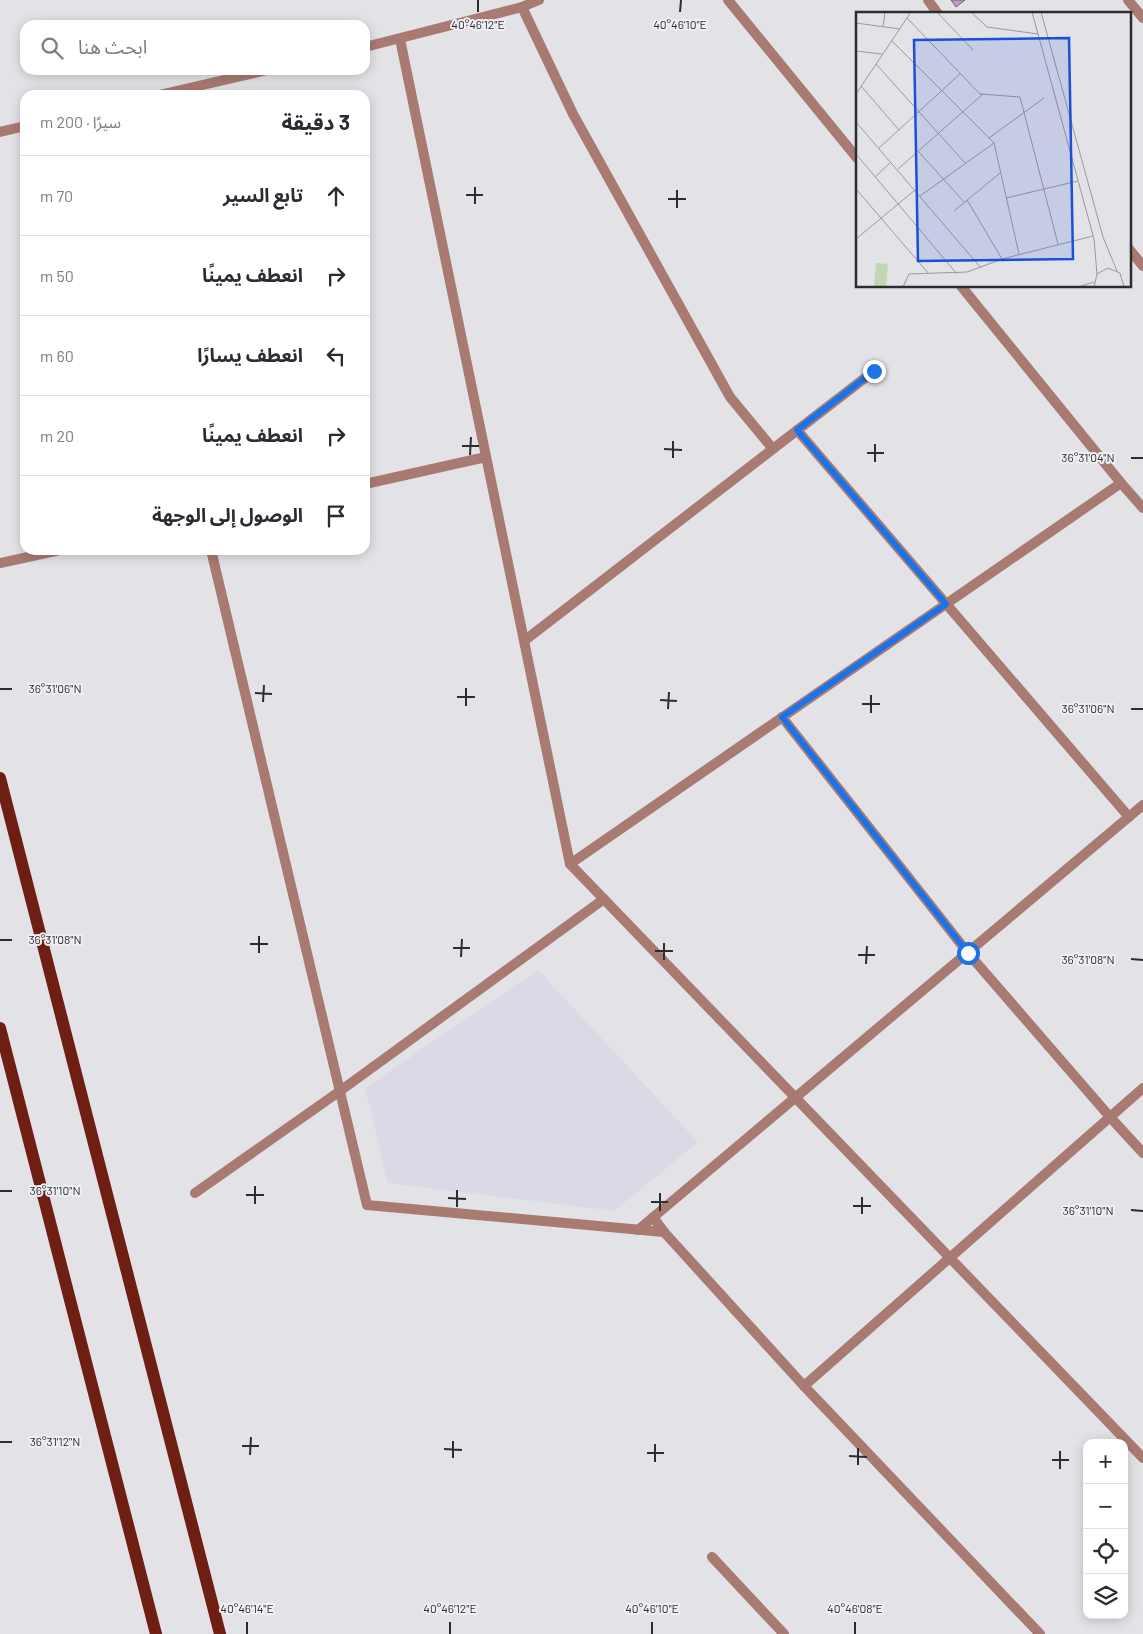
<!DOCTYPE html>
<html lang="ar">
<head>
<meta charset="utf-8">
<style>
	:root { --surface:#fff; --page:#f2f2f3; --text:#2b2b33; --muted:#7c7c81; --line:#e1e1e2 }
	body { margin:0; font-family:Barlow,"Noto Sans Arabic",sans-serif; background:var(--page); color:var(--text); direction:rtl }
	.controls { position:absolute; right:15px; bottom:15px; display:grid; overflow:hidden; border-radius:10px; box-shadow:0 2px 12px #0003 }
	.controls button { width:45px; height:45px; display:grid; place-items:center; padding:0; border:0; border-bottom:1px solid var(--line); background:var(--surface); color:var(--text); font:25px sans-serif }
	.stop { position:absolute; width:15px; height:15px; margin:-11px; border:4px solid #1a73e8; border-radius:50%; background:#fff }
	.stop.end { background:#1a73e8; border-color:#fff; box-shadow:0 1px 5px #0008 }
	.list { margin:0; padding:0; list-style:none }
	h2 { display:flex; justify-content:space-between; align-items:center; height:65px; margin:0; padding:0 20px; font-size:21px }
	h2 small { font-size:16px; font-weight:400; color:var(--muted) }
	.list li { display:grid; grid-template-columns:32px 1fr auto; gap:15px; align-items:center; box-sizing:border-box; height:80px; padding:0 20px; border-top:1px solid var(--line) }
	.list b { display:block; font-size:19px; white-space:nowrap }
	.list em { font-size:16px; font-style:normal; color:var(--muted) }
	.icon { flex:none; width:28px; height:28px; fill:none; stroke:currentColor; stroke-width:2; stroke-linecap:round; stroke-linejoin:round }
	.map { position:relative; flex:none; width:1143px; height:1634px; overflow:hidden; direction:ltr }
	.search { position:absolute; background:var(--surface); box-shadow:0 2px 12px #0003; left:20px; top:20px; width:350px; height:55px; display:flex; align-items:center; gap:12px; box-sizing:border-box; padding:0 18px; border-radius:15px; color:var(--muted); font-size:19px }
	.panel { position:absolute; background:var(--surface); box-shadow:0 2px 12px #0003; left:20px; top:90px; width:350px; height:465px; border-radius:15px; direction:rtl }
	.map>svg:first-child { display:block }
	.built { fill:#dcd9e6 }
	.building { fill:#c39ac5; stroke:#6b676b }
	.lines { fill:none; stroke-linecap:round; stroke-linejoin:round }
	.minor { stroke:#a97a71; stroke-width:10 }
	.primary { stroke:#6f1e14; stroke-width:12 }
	.route { stroke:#1a73e8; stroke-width:6 }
	.ticks { fill:none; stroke:#2d2d2f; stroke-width:2 }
	.inset-road { fill:none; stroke:#9a9a9d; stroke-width:1 }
	.view { fill:#1d4ed8; fill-opacity:0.15; stroke:#1d4ed8; stroke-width:2.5 }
	.inset-edge { fill:none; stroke:#2d2d2f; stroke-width:2.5 }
	.ticks-label { font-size:12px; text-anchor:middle; fill:#2d2d2f; stroke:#f0eff4; stroke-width:4; stroke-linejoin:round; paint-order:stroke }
</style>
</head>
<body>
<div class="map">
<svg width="1143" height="1634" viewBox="0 0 1143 1634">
	<rect width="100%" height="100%" fill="#e3e2e7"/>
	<polygon class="built" points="538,970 698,1142 614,1211 388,1183 365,1088"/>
	<polygon class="building" points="951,0 965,0 956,7"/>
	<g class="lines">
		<g class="minor">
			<polyline points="728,0 857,158"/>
			<polyline points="928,0 938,14"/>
			<polyline points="1128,0 1143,18"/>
			<polyline points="522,7 573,114 730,397 773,449"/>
			<polyline points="400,39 570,864 1143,1458"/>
			<polyline points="365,47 522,7 539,0"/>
			<polyline points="159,95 267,70"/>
			<polyline points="0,132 25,126"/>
			<polyline points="1129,249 1143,266"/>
			<polyline points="961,286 1121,483 1143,508"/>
			<polyline points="797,430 1129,817"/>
			<polyline points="365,484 486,457"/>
			<polyline points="211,550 367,1205 664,1232"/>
			<polyline points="0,563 60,550"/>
			<polyline points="524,641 874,371"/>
			<polyline points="782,717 968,953 1110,1117 1143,1153"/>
			<polyline points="570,864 1121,483"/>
			<polyline points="195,1193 340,1091 604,899"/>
			<polyline points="653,1217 664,1232 804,1386 1040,1634"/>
			<polyline points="638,1230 1143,805"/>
			<polyline points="804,1386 1143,1088"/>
			<polyline points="712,1557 784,1634"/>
		</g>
		<g class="primary">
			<polyline points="0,778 220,1634"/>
			<polyline points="0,1028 156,1634"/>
		</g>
	</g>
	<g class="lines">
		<polyline class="route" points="874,371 797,430 946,604 782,717 968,953"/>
	</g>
	<path class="ticks" d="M478,12V0M680,12L681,0M466,195H483M668,199H686M475,204V187M677,208V190M462,446H479M664,449L682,450M867,453H884M470,455L471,437M673,458V441M1131,458H1143M875,462V444M0,689H12M255,693L272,694M457,697H475M660,700L677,701M263,702L264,685M862,704H880M466,706V688M668,709L669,692M1131,709H1143M871,713V695M0,940H12M250,944H268M453,948H470M655,951H673M259,953V936M858,955H875M461,957L462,939M1131,959L1143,960M664,960V943M866,964L867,946M0,1191H12M246,1195H264M448,1198L466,1199M651,1202H668M255,1204V1186M853,1206H871M457,1207V1190M1131,1210L1143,1211M660,1211V1193M862,1214V1197M0,1442H12M242,1446H259M444,1449L462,1450M647,1453H664M250,1455L251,1437M849,1456L867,1457M453,1458V1441M1052,1460H1069M655,1462V1444M858,1465V1448M1060,1469V1451M247,1634V1622M450,1634V1622M652,1634V1622M855,1634V1622"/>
	<g transform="translate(856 12)">
		<rect width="275" height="275" fill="#e3e2e7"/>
		<path d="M20,251L32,252L30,275H18Z" fill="#c1d7b4"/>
		<path class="inset-road" d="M81,0L117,38M115,0L131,15L182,22M176,0L238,227L241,262M185,0L247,225L261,259M51,6L125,83M0,11L44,17M27,15L29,0M36,29L138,131L163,242M0,39L26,42M20,52L109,151M5,74L43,118M0,82L55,0M124,82L164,85L202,232M0,110L125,256M133,126L188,86M23,136L105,61M62,139L108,190M0,142L101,262M42,157L127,82M19,165L35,150M0,177L73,262M64,184L138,131M150,186L222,169M111,188L146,247M98,199L144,161M0,227L59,178M47,275L53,262L111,260L146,247L237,224M222,275L238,270M238,275L241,262L252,256L264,261L268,275"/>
		<path class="view" d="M213,26L217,247L62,249L58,28Z"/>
		<rect width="275" height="275" class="inset-edge"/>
	</g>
	<g class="ticks-label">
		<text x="478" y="29">40°46'12"E</text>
		<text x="680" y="29">40°46'10"E</text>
		<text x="1088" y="462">36°31'04"N</text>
		<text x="55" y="693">36°31'06"N</text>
		<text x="1088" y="713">36°31'06"N</text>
		<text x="55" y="944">36°31'08"N</text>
		<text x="1088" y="964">36°31'08"N</text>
		<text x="55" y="1195">36°31'10"N</text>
		<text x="1088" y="1215">36°31'10"N</text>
		<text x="55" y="1446">36°31'12"N</text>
		<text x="247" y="1613">40°46'14"E</text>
		<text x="450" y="1613">40°46'12"E</text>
		<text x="652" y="1613">40°46'10"E</text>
		<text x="855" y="1613">40°46'08"E</text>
	</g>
</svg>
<div class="controls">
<button>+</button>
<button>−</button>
<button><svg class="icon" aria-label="locate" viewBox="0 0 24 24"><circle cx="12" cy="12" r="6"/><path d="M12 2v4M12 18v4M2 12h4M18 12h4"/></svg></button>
<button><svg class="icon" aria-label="layers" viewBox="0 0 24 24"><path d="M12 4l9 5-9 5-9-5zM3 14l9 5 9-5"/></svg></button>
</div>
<div class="stop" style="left:968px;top:953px"></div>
<div class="stop end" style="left:874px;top:371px"></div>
<div class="search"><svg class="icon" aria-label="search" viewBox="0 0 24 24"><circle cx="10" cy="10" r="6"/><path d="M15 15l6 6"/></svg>ابحث هنا</div>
<section class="panel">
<h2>3 دقيقة<small>سيرًا · 200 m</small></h2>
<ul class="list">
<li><svg class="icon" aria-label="ahead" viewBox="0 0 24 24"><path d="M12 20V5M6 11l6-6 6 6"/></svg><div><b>تابع السير</b></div><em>70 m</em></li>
<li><svg class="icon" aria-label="right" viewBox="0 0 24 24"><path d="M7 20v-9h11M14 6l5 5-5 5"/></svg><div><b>انعطف يمينًا</b></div><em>50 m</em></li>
<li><svg class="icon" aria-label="left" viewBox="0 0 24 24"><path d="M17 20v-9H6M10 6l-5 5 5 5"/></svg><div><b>انعطف يسارًا</b></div><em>60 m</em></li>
<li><svg class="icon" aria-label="right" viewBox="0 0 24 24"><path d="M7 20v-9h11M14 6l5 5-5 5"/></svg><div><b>انعطف يمينًا</b></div><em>20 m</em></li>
<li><svg class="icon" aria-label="arrive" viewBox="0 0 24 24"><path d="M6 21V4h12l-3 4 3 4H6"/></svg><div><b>الوصول إلى الوجهة</b></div></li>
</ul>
</section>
</div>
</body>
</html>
